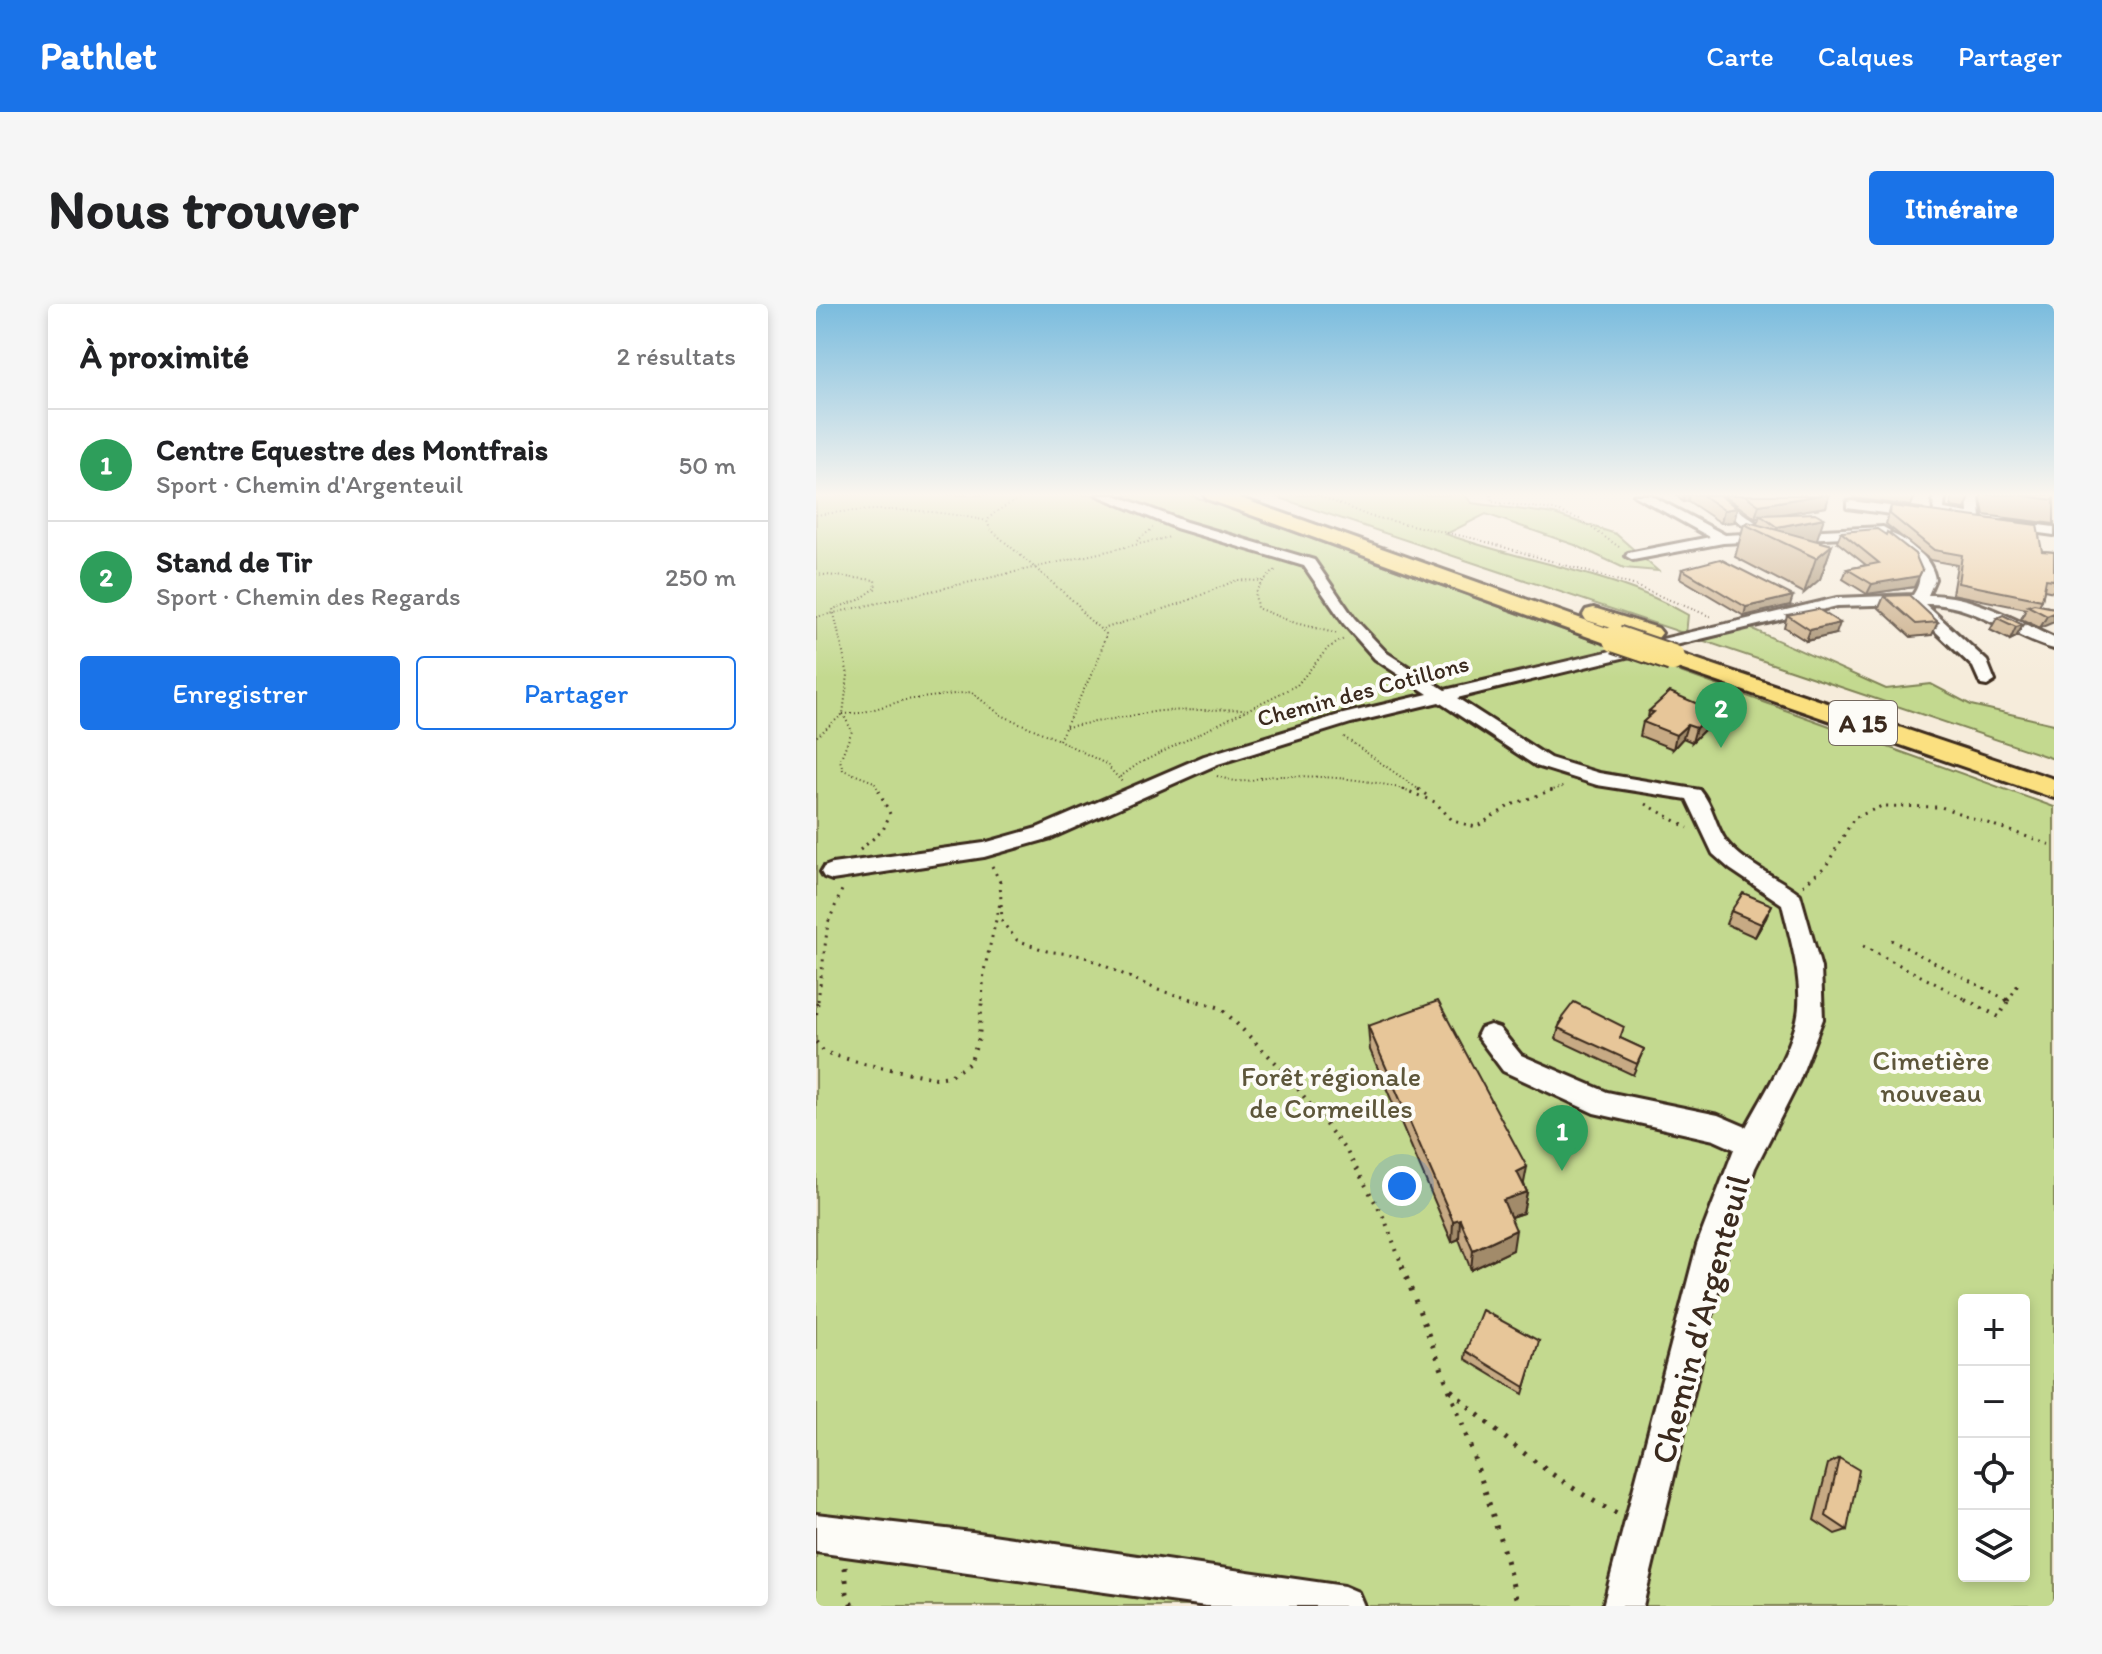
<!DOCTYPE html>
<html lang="fr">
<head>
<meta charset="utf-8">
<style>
	:root { --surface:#fff; --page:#f6f6f6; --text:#202124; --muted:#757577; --line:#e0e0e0; --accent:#1a73e8 }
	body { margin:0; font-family:Itim,sans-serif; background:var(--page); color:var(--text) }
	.controls { position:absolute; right:24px; bottom:24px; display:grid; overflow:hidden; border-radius:8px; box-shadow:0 4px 12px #0003 }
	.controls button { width:72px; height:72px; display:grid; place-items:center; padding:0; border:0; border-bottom:2px solid var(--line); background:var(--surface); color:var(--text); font:40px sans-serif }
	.you { position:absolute; left:586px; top:882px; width:28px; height:28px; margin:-20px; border:6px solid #fff; border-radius:50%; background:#1a73e8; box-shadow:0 0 0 12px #1a73e833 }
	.badge { display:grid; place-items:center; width:52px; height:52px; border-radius:50%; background:var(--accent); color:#fff; font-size:26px; font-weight:700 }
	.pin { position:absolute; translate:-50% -66px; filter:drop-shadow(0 2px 4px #0008) }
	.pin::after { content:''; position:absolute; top:42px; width:28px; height:24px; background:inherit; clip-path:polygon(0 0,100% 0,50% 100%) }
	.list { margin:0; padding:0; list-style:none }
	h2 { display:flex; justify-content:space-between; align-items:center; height:104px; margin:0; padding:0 32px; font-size:34px }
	h2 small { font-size:26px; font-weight:400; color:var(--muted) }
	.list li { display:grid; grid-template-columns:52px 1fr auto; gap:24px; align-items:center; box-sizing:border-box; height:112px; padding:0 32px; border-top:2px solid var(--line) }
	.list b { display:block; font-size:30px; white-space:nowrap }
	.list p { margin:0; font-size:26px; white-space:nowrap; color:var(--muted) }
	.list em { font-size:26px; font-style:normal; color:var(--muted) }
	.actions { display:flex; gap:16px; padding:24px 32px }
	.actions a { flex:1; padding:18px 0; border:2px solid var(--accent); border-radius:8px; text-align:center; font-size:28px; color:var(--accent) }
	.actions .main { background:var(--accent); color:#fff }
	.icon { flex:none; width:44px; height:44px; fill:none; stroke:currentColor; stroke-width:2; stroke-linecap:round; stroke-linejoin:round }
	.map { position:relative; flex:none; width:1238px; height:1302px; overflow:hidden; border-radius:8px }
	header { display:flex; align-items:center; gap:48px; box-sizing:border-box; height:112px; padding:0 40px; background:var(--accent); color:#fff }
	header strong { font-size:38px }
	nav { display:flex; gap:44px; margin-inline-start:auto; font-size:28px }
	.intro { display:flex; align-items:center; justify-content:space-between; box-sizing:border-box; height:192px; padding:0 48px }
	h1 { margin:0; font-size:56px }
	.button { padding:20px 36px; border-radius:8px; background:var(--accent); color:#fff; font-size:28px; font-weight:700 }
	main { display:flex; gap:48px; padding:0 48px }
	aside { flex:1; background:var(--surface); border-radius:8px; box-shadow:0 4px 12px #0003 }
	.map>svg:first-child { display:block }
	.green { fill:#c3d98f; stroke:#7f8256; stroke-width:2; fill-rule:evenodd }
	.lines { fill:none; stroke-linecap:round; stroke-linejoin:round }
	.minor-casing { stroke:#3b2a1e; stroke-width:6 }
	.highway-casing { stroke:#3b2a1e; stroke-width:6 }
	.path-far3 { stroke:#3b2a1e; stroke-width:2; stroke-dasharray:1 3; stroke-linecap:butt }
	.path-far2 { stroke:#3b2a1e; stroke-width:3; stroke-dasharray:2 6; stroke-linecap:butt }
	.path-far1 { stroke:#3b2a1e; stroke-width:4; stroke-dasharray:2 7; stroke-linecap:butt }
	.path { stroke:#3b2a1e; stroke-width:5; stroke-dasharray:3 9; stroke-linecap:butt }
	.minor { fill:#fdfcf7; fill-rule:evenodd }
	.highway { fill:#fbe080; fill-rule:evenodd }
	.highway-bridge-casing { stroke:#3b2a1e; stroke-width:30; stroke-linecap:butt }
	.highway-bridge { stroke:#fbe080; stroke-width:26 }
	.wall { fill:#c7aa84; stroke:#3b2a1e; stroke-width:2 }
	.shaded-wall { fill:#a28b6b; stroke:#3b2a1e; stroke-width:2 }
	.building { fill:#e7c699; stroke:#3b2a1e; stroke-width:2 }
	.labels { text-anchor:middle; stroke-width:8; stroke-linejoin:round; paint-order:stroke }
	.far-street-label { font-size:24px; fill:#3b2a1e; stroke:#fdfcf7 }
	.shield { fill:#fdfcf7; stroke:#75695f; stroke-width:2 }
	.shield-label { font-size:26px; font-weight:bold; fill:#3b2a1e }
	.park-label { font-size:28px; fill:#5d563a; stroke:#fdfcf7 }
	.near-street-label { font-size:34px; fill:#3b2a1e; stroke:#fdfcf7 }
</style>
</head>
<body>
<header>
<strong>Pathlet</strong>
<nav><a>Carte</a><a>Calques</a><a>Partager</a></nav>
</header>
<div class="intro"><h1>Nous trouver</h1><a class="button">Itinéraire</a></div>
<main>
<aside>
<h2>À proximité<small>2 résultats</small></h2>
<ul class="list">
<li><span class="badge" style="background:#2e9e5b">1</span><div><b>Centre Equestre des Montfrais</b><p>Sport · Chemin d'Argenteuil</p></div><em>50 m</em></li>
<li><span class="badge" style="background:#2e9e5b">2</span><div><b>Stand de Tir</b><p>Sport · Chemin des Regards</p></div><em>250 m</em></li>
</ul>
<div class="actions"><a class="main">Enregistrer</a><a>Partager</a></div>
</aside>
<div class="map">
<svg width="1238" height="1302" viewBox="0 0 1238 1302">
	<rect width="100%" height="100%" fill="#f6ecdb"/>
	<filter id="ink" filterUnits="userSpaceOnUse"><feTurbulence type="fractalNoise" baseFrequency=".0125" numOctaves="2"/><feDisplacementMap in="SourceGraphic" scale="16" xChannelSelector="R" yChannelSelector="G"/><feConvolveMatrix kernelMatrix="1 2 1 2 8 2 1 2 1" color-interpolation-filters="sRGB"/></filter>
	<g filter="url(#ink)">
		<g class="green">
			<path d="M0,191H374L1238,503V1302H0ZM1148,996H1208V1272H1148Z"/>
			<path d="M455,191H649L656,199L738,210L800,230L842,267L808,264L759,241L670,210L630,230C710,259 798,268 872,311L870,330Z"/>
			<polygon points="934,324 1070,385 1115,380 1155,401 1238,420 1238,455 885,336"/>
		</g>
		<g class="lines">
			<defs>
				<g id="minor">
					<path d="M281,191H299L370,218L498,256L538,314L571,349L629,386L1021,294L1097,291C1115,265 1091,252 1071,237L1069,234L1076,230C1094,237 1116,255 1119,275L1112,291C1156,290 1199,316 1238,334V345C1193,333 1158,298 1109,300L1171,357L1179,377L1171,382L1165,381L1157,363L1098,307L1094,300L1021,302L641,394L734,454L783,469L884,486C897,501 899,522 910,537C929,561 961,572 984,590L1005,664L1007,715L983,777L939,864L913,941L827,1302H787L881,941L918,845L898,836L778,809L687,767L661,732L665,724L674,721L683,724L705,751L791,788L902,811L930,823C948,790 972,753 981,716C989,681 974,634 966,600L914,565L897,550L871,495L781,481L720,462L623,398L535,419L402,460L235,534L168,553L16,576L8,573L5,568L8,563L16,560L168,539L221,524L388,452L523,411L612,390L559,355L528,320L488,262L360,224Z"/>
					<polygon points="818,191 834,191 909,231 1067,223 1074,227 1067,231 907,239 817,256 810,252 812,249 894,233"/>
					<polygon points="886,191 901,191 945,222 933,225"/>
					<polygon points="1117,191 1129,191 1128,205 1152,209 1151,191 1163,191 1165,214 1159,218 1118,211"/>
					<polygon points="1035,197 1104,206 1110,210 1104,214 1031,204 1031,198"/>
					<polygon points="1192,217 1238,223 1238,231 1187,224 1187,218"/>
					<polygon points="0,1210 156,1228 528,1282 542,1288 548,1302 390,1302 0,1248"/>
				</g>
				<g id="highway">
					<polygon points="388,191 416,191 808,330 812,335 808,340 792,340 391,195"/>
					<polygon points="778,304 842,324 846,329 842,334 834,336 770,316 767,311 770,306"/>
					<polygon points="856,347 1238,475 1238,494 847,359 844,354 847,349"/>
				</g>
			</defs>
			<use href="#minor" class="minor-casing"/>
			<use href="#highway" class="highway-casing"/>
			<g class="path-far3">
				<path d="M210,191C197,200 180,204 171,217L174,225L262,301L268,311L290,330L282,357L243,436L290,460L307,479"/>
				<polyline points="501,191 553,212 660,235 817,281 896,313"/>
				<polyline points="675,191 676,198 738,206 763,215 803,243"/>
				<path d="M0,211C57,203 114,204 171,217"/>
				<polyline points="321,237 337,224"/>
				<polyline points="0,270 59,276 60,284 43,296 17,305 32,371 27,410 0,433"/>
				<polyline points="447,277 439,288 441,304 479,319 522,330"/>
				<polyline points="0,313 354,233"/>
				<polyline points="287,325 366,299 421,276 447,277 461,265"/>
				<polyline points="27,410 45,409 89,396 155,388 185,411 243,436"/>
				<polyline points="27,410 36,427 24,456 27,466 58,478 63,487"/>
				<polyline points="250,423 343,407 429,405"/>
				<polyline points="528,433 605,487"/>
				<path d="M401,472C435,484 433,472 462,472C505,472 552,474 593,487"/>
				<polyline points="304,473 322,460 481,381 512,344 528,335"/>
				<polyline points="734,487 749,482"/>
			</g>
			<g class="path-far2">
				<polyline points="587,485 619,498 637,517 660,523 695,501 739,485"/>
				<polyline points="602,485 613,493"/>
				<polyline points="830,500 872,524"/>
				<polyline points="44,546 67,526 74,510 62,485"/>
				<polyline points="176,562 184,578 186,618 201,636 231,647 267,652 342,686 381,697"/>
				<polyline points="987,581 1010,562 1038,514 1066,502 1125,503 1238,542"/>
				<polyline points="1075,636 1193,697"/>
				<polyline points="1047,642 1153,697"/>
				<polyline points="2,697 12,619 26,586"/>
				<polyline points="166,697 168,667 184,599"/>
				<polyline points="1192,697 1203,679"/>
			</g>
			<g class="path-far1">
				<polyline points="374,695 405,704 468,767 531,848 569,916 587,964"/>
				<polyline points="1149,695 1183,713 1193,695"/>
				<polyline points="1190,695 1193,697"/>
				<polyline points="0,710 2,695"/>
				<polyline points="0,738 8,748 48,760 120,774 134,772 154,759 163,734 166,695"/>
			</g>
			<g class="path">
				<path d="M586,962C629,1074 674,1185 702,1302"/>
				<path d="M635,1086C686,1134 739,1177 801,1210"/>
				<polyline points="29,1263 31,1289 36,1302"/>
			</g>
			<use href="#minor" class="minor"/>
			<use href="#highway" class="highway"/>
			<defs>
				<polyline id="highway-bridge" points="800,335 856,354"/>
			</defs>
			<use href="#highway-bridge" class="highway-bridge-casing"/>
			<use href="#highway-bridge" class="highway-bridge"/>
		</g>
		<g class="wall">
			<polygon points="860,191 903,191 921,204 918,218 905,219 872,197 867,198"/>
			<polygon points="907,191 1013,191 1010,203 963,210 1001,237 1016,241 1004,275 988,289 919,253 928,220 941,220 943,214 939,214"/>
			<polygon points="1038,191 1099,191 1095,202 1037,194"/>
			<polygon points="1135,191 1155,191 1149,205 1135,203"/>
			<polygon points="1164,191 1238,191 1238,220 1168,211"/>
			<polygon points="1075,202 1226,247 1238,248 1238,288 1228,286 1226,296 1223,301 1238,304 1224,324 1205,315 1210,305 1136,290 1141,261 1114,256 1070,220"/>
			<polygon points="1025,228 1098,283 1051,290 1027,275 1031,265 1050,261 1021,238"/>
			<polygon points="866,265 974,301 928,312 864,274"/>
			<polygon points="1068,292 1122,318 1116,331 1095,333 1063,304"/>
			<polygon points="971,311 1020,330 990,337 968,323"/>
			<polygon points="1181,314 1207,321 1200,333 1194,336 1174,326"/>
			<polygon points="833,407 894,420 876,438 867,434 857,445 824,432 827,418 832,414"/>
			<polygon points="915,607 950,614 939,633 910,620"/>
			<polygon points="745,715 804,734 828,745 817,771 740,735"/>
			<polygon points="552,722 708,880 711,888 707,909 695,913 697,946 655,966 643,935 636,938 554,746"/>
			<polygon points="723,1037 707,1090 649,1055 650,1047"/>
			<polygon points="1023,1154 1031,1226 1019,1230 998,1216 1012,1160"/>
		</g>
		<g class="shaded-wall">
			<polygon points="868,191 873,191 872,197 867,198"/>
			<polygon points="1005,191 1013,191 1010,203 946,213 944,211 943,214 939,214 943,201"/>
			<polygon points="921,204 918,218 905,219 908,206"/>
			<polygon points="1008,214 998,244 958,234 961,223"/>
			<polygon points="1016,241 1004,275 988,289 1000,254"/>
			<polygon points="1106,266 1098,283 1051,290 1056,280"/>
			<polygon points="977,292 974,301 928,312 930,303"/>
			<polygon points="1238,309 1238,318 1224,324 1231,312"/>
			<polygon points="1024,319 1020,330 990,337 994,326"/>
			<polygon points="1207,321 1200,333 1194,336 1200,323"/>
			<polygon points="898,407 894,420 876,438 880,424"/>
			<polygon points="871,421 867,434 857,445 860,431"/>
			<polygon points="956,601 950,614 939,633 945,620"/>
			<polygon points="711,863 707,884 701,868"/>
			<polygon points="711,888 707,909 684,916 687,896"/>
			<polygon points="644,915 643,935 636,938 637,917"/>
			<polygon points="700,926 697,946 655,966 657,946"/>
		</g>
		<g class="building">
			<polygon points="886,191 903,191 921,204 908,206"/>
			<polygon points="929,191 1005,191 943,201"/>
			<polygon points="1202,191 1238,191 1238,196"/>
			<polygon points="1075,202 1221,221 1226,247 1238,248 1238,276 1230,275 1226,296 1142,279 1146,251 1118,246 1074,210"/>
			<polygon points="999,209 1008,214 961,223 944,211"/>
			<polygon points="932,218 1016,241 1000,254 928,220"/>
			<polygon points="1061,225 1070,231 1071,228 1099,250 1106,266 1103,272 1056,280 1031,265 1063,259 1025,228"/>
			<polygon points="904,255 977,292 930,303 866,265"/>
			<polygon points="1093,291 1122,318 1100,320 1068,292"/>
			<polygon points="1218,300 1238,304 1238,309 1231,312 1212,302"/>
			<polygon points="1002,305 1024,319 994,326 971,311"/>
			<polygon points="1187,311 1207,321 1200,323 1181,314"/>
			<polygon points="854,388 898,407 880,424 871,421 860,431 827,418 838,408 833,407"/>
			<polygon points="927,589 956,601 945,620 915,607"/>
			<polygon points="622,697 711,863 701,868 711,888 687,896 700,926 657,946 644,915 637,917 552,722"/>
			<polygon points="758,698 808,723 804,734 828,745 821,760 742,724 747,716 745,715"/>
			<polygon points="666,1006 723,1037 709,1083 650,1047"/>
			<polygon points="1023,1154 1043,1166 1031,1226 1010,1212"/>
		</g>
	</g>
	<linearGradient id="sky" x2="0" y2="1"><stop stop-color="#7abcde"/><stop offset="0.51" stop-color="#fbf6ef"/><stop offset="1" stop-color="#fbf6ef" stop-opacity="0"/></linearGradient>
	<rect width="1238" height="374" fill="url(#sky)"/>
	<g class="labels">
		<g class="far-street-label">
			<text transform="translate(547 387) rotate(-15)" y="8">Chemin des Cotillons</text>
		</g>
		<rect class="shield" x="1013" y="397" width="68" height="44" rx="6"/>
		<g class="shield-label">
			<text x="1047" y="428">A 15</text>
		</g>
		<g class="park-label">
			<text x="1115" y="766">Cimetière<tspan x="1115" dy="32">nouveau</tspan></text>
			<text x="515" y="782">Forêt régionale<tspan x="515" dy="32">de Cormeilles</tspan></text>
		</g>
		<g class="near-street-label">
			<text transform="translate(884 1015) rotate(-75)" y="12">Chemin d'Argenteuil</text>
		</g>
	</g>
</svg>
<div class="controls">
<button>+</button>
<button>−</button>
<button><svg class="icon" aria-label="locate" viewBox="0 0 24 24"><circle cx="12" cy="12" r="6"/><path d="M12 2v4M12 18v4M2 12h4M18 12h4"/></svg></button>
<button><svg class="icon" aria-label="layers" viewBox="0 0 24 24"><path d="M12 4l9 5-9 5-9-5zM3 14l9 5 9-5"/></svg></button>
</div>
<div class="you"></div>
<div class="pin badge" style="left:746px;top:867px;background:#2e9e5b">1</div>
<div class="pin badge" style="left:905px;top:444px;background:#2e9e5b">2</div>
</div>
</main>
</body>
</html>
